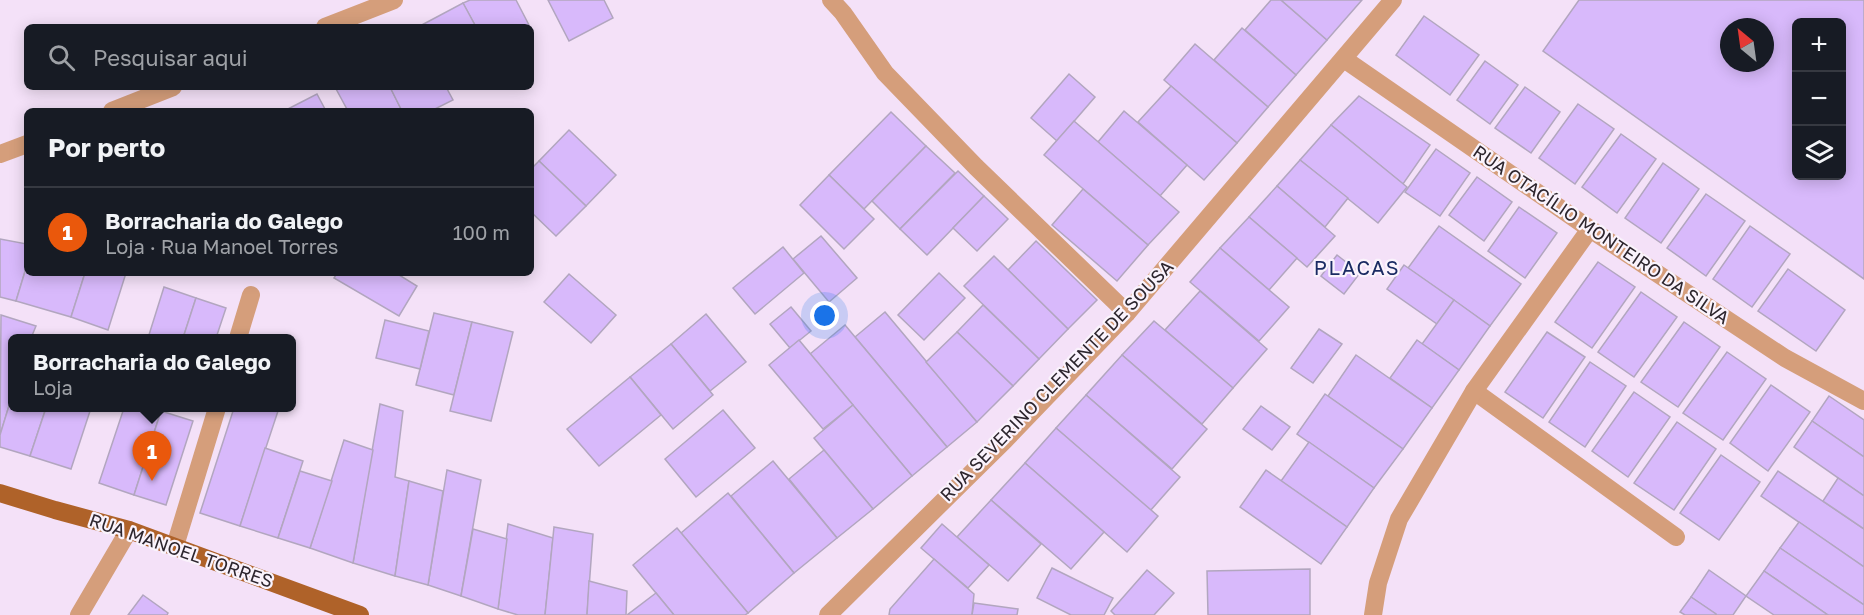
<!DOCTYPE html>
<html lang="pt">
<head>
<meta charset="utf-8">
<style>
	:root { --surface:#171b24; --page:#242831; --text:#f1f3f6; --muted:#9ea1a6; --line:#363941; --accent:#ea580c }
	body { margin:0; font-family:"Golos Text",sans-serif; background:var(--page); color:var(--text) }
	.controls { position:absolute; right:18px; top:18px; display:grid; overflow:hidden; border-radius:9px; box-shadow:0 3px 15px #0003 }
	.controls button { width:54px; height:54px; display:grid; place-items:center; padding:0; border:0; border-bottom:2px solid var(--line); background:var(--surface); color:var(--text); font:30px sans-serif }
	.compass { position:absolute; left:1720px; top:18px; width:54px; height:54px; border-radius:50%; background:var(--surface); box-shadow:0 3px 15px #0003; rotate:331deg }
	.you { position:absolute; left:825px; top:316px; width:21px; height:21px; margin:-15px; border:4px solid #fff; border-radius:50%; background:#1a73e8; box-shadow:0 0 0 9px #1a73e833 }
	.badge { display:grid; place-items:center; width:39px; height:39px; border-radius:50%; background:var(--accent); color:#fff; font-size:20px; font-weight:700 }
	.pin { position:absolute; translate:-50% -50px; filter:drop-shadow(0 2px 3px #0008) }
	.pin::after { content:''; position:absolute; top:32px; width:21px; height:18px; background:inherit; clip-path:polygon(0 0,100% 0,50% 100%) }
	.popup { position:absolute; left:8px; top:334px; width:288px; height:78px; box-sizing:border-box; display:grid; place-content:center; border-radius:9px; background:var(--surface); filter:drop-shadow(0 2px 4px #0005); font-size:20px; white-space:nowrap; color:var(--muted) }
	.popup b { font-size:22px; color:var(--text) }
	.popup::after { content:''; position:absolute; left:50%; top:100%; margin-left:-12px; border:12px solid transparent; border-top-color:var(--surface) }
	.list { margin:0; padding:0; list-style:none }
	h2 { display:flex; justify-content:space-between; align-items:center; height:78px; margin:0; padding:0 24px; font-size:26px }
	h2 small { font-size:20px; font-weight:400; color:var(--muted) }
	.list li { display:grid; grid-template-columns:39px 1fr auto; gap:18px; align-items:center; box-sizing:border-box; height:90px; padding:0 24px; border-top:2px solid var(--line) }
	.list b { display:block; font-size:22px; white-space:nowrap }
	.list p { margin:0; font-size:20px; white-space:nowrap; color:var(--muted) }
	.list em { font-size:20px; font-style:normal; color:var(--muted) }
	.icon { flex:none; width:33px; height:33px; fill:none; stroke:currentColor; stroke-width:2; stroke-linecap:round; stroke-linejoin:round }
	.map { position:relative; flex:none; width:1864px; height:615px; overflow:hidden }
	.search { position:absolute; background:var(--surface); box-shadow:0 3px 15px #0003; left:24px; top:24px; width:510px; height:66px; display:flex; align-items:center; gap:15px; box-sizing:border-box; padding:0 21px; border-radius:9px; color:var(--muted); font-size:22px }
	.panel { position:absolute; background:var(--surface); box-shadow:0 3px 15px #0003; left:24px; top:108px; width:510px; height:168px; border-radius:9px }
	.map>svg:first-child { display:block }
	.building { fill:#d8b9fb; stroke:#b2a6bf; stroke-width:1.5; fill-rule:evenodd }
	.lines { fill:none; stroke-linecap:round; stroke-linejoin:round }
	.minor { stroke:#d59e7b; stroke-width:18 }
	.major { stroke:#af6229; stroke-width:18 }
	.labels { text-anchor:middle; stroke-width:4.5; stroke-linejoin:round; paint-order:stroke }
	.street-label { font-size:18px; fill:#2d262e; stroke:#faf3fc }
	.neighbourhood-label { font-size:20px; letter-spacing:1.5px; fill:#1a2b63; stroke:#faf3fc }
</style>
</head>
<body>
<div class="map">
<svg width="1864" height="615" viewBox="0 0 1864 615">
	<rect width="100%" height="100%" fill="#f4e1f8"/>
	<g class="building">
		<polygon points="470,0 516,0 530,27 476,27 463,3"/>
		<polygon points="548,0 604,0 613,18 569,41"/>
		<polygon points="1271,0 1281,0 1327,40 1296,75 1245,30"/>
		<polygon points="1281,0 1362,0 1327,40"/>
		<path d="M1579,0H1864V279L1543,51ZM1796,22H1842V176H1796ZM1729,27H1765V63H1729Z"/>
		<polygon points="463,3 476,27 418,27"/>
		<polygon points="1424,16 1479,55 1450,95 1396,55"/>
		<polygon points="1242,28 1296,75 1268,107 1214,60"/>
		<polygon points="1195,44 1268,107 1237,143 1164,80"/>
		<polygon points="1485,61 1518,85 1490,124 1457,100"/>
		<polygon points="1069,74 1095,97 1057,141 1031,118"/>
		<polygon points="1171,86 1237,143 1204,180 1138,122"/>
		<polygon points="335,87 390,87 402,111 348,111"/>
		<polygon points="390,87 446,87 453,100 431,111 402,111"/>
		<polygon points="1525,87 1560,112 1531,153 1495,128"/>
		<polygon points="317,94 326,111 284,111"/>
		<polygon points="1359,96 1430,145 1403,184 1331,125"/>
		<polygon points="1578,104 1614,129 1575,184 1539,158"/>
		<polygon points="1124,111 1187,165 1160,196 1098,142"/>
		<polygon points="891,112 926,146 864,209 829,175"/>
		<polygon points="1074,121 1179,212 1148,245 1044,155"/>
		<polygon points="1331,125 1407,187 1378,223 1300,160"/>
		<polygon points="569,130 616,175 586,206 539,161"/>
		<polygon points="1621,134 1656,159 1617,213 1582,187"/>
		<polygon points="926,146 955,173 900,229 872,201"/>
		<polygon points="1436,149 1470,173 1440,216 1405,192"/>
		<polygon points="1300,160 1348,198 1325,227 1277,186"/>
		<polygon points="539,161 586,206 556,236 531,212 531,169"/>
		<polygon points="1663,163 1699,189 1661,243 1625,218"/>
		<polygon points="958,171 984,196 927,255 900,229"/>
		<polygon points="829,175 874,219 844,249 800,205"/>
		<polygon points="1477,177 1512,202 1484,241 1449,215"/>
		<polygon points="1277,186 1335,236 1307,267 1249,217"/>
		<polygon points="1083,189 1148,245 1117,281 1052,225"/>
		<polygon points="1706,194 1745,221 1706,276 1667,248"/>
		<polygon points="984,196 1008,219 977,251 953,228"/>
		<polygon points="1519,207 1557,233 1525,278 1488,251"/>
		<polygon points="1249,217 1297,258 1269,290 1220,248"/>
		<polygon points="1439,226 1521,284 1490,326 1408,268"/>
		<polygon points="1750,226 1790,254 1752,307 1713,279"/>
		<polygon points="821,236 857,278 829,302 793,259"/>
		<polygon points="0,239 27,244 27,265 16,301 0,297"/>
		<polygon points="1036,241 1097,300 1068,329 1008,270"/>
		<polygon points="783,247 804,273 755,314 733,288"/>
		<polygon points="1220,248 1289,307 1259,341 1190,282"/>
		<polygon points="1337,255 1360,273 1344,294 1321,276"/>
		<polygon points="994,256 1068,329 1039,359 964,286"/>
		<polygon points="1598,262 1635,287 1592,348 1555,322"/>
		<polygon points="27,265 27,273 85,273 71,317 16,301"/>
		<polygon points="1404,265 1454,300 1437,324 1387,289"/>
		<polygon points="1788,269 1845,310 1816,351 1758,311"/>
		<polygon points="85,273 126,273 108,330 71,317"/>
		<polygon points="337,273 396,273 417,286 399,316 334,278"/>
		<polygon points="939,273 965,298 924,340 898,315"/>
		<polygon points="569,274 616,315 591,343 544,302"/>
		<polygon points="164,287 196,298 183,338 148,338"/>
		<polygon points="1200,291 1267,349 1233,388 1165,330"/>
		<polygon points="1641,292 1677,317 1634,377 1598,352"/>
		<polygon points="196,298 226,308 216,338 183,338"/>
		<polygon points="1454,300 1490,326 1459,370 1422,344"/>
		<polygon points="983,305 1039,359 1013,386 957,332"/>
		<polygon points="791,307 811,331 790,348 770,324"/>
		<polygon points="885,312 977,422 947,447 855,337"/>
		<polygon points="434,313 472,322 454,395 416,385"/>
		<polygon points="706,314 746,362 710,391 671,344"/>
		<polygon points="1,315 36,326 31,338 12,338 12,396 0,435"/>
		<polygon points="385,320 429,331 420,369 376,358"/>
		<polygon points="1154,321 1233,388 1202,424 1122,355"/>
		<polygon points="472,322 513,332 491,421 450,411"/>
		<polygon points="1684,322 1720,347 1678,407 1641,382"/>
		<polygon points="845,325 947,447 912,476 810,354"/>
		<polygon points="1319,329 1342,344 1313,383 1291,368"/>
		<polygon points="957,332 1013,386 977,422 926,362"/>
		<polygon points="1547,332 1585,357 1543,418 1505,392"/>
		<polygon points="799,340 853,405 823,429 769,365"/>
		<polygon points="1417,340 1459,370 1432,408 1390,378"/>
		<polygon points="671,344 713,395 673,429 630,377"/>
		<polygon points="1727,352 1766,379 1723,440 1683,413"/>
		<polygon points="1122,355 1207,429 1172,469 1086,395"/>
		<polygon points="1356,355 1432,408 1403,449 1328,396"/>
		<polygon points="1590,362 1626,386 1585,447 1549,422"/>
		<polygon points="630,377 661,415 599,466 567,429"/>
		<polygon points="1771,385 1810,412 1768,471 1730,443"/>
		<polygon points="1634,392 1670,417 1628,477 1592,451"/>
		<polygon points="1325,394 1403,449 1374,488 1297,434"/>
		<polygon points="1086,395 1180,477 1150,511 1056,428"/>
		<polygon points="12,396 12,408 46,408 30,456 0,447 0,435"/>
		<polygon points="1829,396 1864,420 1864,457 1812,421"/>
		<polygon points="380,404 403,411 395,477 409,481 395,576 353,563"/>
		<polygon points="853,405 912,476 873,509 814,438"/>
		<polygon points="1261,406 1290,427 1272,450 1243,429"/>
		<polygon points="46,408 91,408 71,469 30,456"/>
		<polygon points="124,408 162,408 134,495 99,483"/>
		<polygon points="234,408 279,408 240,526 200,513"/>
		<polygon points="723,410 755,448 696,497 665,459"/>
		<polygon points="161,411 193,421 166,505 134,495"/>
		<polygon points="1812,421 1864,457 1864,496 1794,447"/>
		<polygon points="1677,422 1716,449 1674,510 1634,483"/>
		<polygon points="1056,428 1158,516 1127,552 1025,463"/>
		<polygon points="344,440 373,450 353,563 310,548"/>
		<polygon points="1309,442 1374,488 1347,527 1281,481"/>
		<polygon points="265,448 303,461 278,538 240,526"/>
		<polygon points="824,450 873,509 837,538 789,479"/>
		<polygon points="1721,455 1760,482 1719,540 1680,513"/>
		<polygon points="773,461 837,538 794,573 731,496"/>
		<polygon points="1025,463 1104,532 1071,569 991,500"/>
		<polygon points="447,470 481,480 461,596 428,585"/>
		<polygon points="1266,470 1347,527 1321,564 1240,507"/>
		<polygon points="300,471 332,481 310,548 278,538"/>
		<polygon points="1778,471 1864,529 1864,567 1761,496"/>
		<polygon points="1838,478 1864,496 1864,529 1823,501"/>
		<polygon points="409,481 443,491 428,585 395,576"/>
		<polygon points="728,493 794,573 748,613 681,533"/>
		<polygon points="991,500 1041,544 1008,581 957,537"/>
		<polygon points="1799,522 1864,567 1864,605 1780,548"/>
		<polygon points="508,524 553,538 545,615 518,615 498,609"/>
		<polygon points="942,524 989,565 968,588 921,548"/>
		<polygon points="554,527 593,534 587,615 545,615"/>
		<polygon points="677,528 748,613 745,615 674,615 633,565"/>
		<polygon points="473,529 507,539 498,609 461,596"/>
		<polygon points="1780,548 1864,605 1864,615 1828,615 1764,571"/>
		<polygon points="934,559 974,594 972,615 889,615 890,609"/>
		<polygon points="1052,568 1113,598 1104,615 1071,615 1037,598"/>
		<polygon points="1310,569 1310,615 1208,615 1207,571"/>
		<polygon points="1147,570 1174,593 1154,615 1115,615 1111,611"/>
		<polygon points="1709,570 1746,596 1733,615 1717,615 1691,597"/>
		<polygon points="1764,571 1828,615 1774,615 1746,596"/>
		<polygon points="589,581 627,591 626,615 587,615"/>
		<polygon points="656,593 674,615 627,615"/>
		<polygon points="143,595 168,613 167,615 128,615"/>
		<polygon points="1691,597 1716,614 1716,615 1685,615 1680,612"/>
		<polygon points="974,603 1018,609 1017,615 972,615"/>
	</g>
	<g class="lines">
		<g class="minor">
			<polyline points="831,0 843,13 885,73 976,167 1127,313"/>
			<polyline points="325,27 394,0"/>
			<polyline points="1344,59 1590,229 1785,358 1864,401"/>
			<polyline points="112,111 173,87"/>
			<polyline points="0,154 27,144"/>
			<polyline points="238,338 251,295"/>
			<polyline points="1474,391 1676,537"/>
			<polyline points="175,546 217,408"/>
			<polyline points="79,615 129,530"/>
			<polyline points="828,615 1005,440 1127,313 1393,0"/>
			<polyline points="1373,615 1378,583 1399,519 1474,391 1590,229"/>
		</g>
		<polyline class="major" points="0,493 55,510 129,530 360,615"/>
	</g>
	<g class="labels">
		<g class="street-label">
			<text transform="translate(1601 235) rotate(34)" y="6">RUA OTACÍLIO MONTEIRO DA SILVA</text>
			<text transform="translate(1057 381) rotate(-46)" y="6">RUA SEVERINO CLEMENTE DE SOUSA</text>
			<text transform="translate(181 551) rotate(19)" y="6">RUA MANOEL TORRES</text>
		</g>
		<g class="neighbourhood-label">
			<text x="1357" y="275">PLACAS</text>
		</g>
	</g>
</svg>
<div class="controls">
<button>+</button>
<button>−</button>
<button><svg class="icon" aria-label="layers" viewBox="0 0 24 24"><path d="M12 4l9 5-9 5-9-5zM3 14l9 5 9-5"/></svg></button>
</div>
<svg class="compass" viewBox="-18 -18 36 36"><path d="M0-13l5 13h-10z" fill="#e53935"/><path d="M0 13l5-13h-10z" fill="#9ea1a6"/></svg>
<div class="you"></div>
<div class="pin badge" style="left:152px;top:481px">1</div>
<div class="popup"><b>Borracharia do Galego</b>Loja</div>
<div class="search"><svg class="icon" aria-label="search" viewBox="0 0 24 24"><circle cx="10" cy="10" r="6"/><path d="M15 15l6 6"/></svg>Pesquisar aqui</div>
<section class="panel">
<h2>Por perto<small></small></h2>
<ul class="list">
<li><span class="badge">1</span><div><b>Borracharia do Galego</b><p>Loja · Rua Manoel Torres</p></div><em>100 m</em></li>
</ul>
</section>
</div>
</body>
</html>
